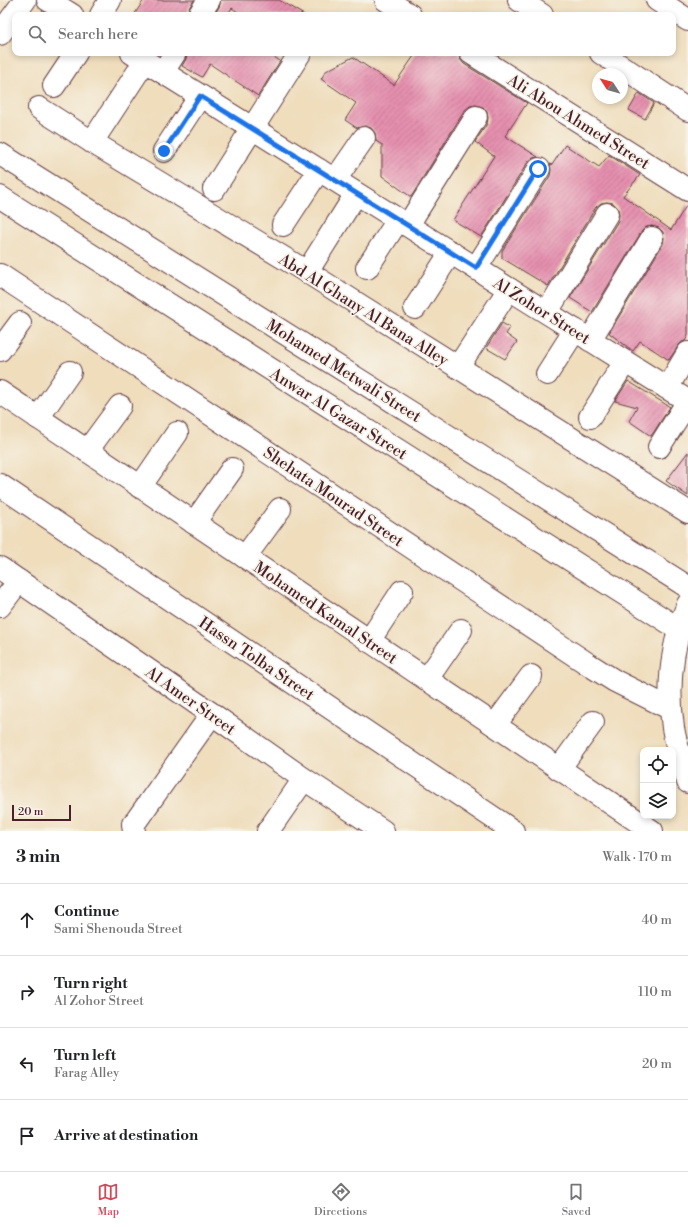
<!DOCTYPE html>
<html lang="en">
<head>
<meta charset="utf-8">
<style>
	:root { --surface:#fff; --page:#f2f2f2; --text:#202124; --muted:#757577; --line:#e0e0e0; --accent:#d1495b }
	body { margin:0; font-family:"Libre Bodoni",serif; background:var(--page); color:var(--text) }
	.controls { position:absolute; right:12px; bottom:12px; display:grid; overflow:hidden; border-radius:8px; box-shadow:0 2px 6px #0003 }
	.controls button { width:36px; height:36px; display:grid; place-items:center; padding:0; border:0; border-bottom:1px solid var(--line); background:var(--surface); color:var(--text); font:20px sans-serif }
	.compass { position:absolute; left:592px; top:68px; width:36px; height:36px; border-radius:50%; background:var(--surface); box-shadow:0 2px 6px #0003; rotate:306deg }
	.scale { position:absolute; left:12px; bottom:10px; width:59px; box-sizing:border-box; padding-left:4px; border:2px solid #4a1f2b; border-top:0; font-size:11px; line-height:14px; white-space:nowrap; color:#4a1f2b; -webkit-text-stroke:3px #f7f3e8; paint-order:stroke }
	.stop { position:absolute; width:12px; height:12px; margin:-9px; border:3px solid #1a73e8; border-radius:50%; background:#fff }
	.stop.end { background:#1a73e8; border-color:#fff; box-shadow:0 1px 4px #0008 }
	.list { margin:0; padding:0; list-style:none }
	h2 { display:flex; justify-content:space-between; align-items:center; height:52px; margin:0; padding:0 16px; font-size:17px }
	h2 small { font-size:13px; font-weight:400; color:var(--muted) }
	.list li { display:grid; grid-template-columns:26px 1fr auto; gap:12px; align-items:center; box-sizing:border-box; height:72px; padding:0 16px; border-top:1px solid var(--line) }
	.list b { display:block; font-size:15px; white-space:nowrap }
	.list p { margin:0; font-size:13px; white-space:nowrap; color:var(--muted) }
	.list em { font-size:13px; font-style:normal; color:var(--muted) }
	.icon { flex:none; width:22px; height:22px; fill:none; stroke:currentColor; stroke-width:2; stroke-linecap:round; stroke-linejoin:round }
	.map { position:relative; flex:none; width:688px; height:831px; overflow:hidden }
	.search { position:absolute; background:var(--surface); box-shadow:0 2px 6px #0003; left:12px; right:12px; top:12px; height:44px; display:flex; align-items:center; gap:10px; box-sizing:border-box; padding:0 14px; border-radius:8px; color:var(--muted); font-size:15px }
	.sheet { height:340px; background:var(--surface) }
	nav { display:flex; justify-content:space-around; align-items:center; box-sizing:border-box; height:56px; border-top:1px solid var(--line); background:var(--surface); font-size:11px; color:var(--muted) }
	nav a { display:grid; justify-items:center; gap:2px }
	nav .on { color:var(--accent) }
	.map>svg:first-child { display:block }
	.building { fill:url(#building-hatch) }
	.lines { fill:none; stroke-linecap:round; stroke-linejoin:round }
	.minor-casing { stroke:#633c41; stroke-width:24 }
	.minor { stroke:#fff; stroke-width:22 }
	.route { stroke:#1a73e8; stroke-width:5 }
	.labels { text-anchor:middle; stroke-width:3.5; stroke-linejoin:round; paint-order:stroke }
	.street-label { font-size:16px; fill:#4a1f2b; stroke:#f7f3e8 }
</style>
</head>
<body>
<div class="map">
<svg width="688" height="831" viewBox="0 0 688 831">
	<defs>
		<pattern id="building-hatch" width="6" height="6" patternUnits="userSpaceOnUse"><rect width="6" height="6" fill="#e590af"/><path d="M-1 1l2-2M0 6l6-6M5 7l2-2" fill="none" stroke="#bc758f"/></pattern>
	</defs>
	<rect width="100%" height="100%" fill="#f7f3e8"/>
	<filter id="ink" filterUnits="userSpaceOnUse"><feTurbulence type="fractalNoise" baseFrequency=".025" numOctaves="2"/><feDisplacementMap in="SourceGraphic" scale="8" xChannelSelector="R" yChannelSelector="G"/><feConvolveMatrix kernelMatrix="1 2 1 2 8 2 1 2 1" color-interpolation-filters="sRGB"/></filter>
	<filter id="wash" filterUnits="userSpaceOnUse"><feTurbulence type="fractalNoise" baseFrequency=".012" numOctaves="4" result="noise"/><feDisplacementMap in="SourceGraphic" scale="16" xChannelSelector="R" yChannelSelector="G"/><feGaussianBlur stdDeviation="0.9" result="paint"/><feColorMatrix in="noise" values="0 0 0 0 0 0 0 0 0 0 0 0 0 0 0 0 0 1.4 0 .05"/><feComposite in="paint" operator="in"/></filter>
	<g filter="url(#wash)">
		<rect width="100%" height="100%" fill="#efddbc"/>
		<g id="blocks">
			<g class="building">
				<polygon points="144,0 194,0 189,8 187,15 134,15"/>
				<polygon points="221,0 279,0 304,15 242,15 232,8 227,15 214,15 219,7"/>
				<polygon points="187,53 268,53 280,61 258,96 210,64 202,77 182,66 186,59"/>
				<polygon points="416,53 459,53 460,59 464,64 527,103 505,136 538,157 533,158 528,162 481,237 453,220 494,156 475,142 487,124 488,118 487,112 483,107 476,105 470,106 465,110 411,197 382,176 382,145 376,141 375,133 371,128 365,126 357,128 345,120 356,103 321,79 326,71 353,57 394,85"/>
				<polygon points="639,93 654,103 645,119 629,110"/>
				<polygon points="565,145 599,167 609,155 640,175 623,196 671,230 688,203 688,336 685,341 682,342 678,346 669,360 640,341 633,351 609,333 663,244 664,238 663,232 659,228 652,226 646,227 642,231 592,312 570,298 618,221 619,215 618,208 613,203 607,202 601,203 596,207 548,286 502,258 502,251 550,176 551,170 550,164 552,165"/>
				<polygon points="502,323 510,328 506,334 517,342 505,359 486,348"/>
				<polygon points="628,381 670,407 651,436 629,421 637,407 615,401"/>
				<polygon points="688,452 688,496 666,481"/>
			</g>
		</g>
	</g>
	<g filter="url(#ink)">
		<use href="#blocks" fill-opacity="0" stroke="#633c41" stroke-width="1"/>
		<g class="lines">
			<defs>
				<g id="minor">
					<polyline points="48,0 72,15"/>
					<polyline points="386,0 410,15"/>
					<polyline points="519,0 542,15"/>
					<polyline points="657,0 688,20"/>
					<polyline points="101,15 110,0"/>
					<polyline points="199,15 209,0"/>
					<polyline points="0,34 25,0"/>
					<polyline points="132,53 688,401"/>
					<polyline points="471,53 688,190"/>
					<polyline points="601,53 688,110"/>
					<polyline points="163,72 175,53"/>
					<polyline points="54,86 76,53"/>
					<polyline points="39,108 92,142 307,272 688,512"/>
					<polyline points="92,142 145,61"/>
					<polyline points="164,151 200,96"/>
					<polyline points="0,154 688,587"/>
					<polyline points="335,180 364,138"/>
					<polyline points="214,189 300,53"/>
					<polyline points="0,197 679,629"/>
					<polyline points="283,225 319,170"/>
					<polyline points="408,225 476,117"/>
					<polyline points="367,268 398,220"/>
					<polyline points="476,268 539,169"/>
					<polyline points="307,272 356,194"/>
					<polyline points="0,275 588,664 615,681 671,709"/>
					<polyline points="415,308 451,252"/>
					<polyline points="547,312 607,214"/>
					<polyline points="590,340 652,238"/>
					<polyline points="0,350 20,323"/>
					<polyline points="458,367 509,289"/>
					<polyline points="547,374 575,330"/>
					<polyline points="667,388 688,353"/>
					<polyline points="0,392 652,831"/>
					<polyline points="590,417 625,362"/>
					<polyline points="38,418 70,372"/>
					<polyline points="659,447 688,401"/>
					<polyline points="87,451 120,406"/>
					<polyline points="0,485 513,831"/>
					<polyline points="140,487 177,433"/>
					<polyline points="194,523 232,469"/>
					<polyline points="245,557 280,509"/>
					<polyline points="0,568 212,714 304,779 383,831"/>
					<path d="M688,604C672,643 667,686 673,728C676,746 683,764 688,782"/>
					<polyline points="0,606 19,581"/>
					<polyline points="369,641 402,591"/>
					<polyline points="427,679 461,630"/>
					<polyline points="495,725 531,676"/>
					<polyline points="559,769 593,722"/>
					<polyline points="134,831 133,824 136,821 212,714"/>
					<polyline points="268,831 304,779"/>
				</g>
			</defs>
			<use href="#minor" class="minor-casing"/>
			<use href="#minor" class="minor"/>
		</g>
	</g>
	<g class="lines" filter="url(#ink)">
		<polyline class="route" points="164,151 200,96 476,268 538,169"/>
	</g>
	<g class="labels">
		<g class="street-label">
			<text transform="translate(579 121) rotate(32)" y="6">Ali Abou Ahmed Street</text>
			<text transform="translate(364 309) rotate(32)" y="6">Abd Al Ghany Al Bana Alley</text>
			<text transform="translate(542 310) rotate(32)" y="6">Al Zohor Street</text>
			<text transform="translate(344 370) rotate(32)" y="6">Mohamed Metwali Street</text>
			<text transform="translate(339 413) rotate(32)" y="6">Anwar Al Gazar Street</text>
			<text transform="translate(334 496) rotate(34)" y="6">Shehata Mourad Street</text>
			<text transform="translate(326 612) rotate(34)" y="6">Mohamed Kamal Street</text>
			<text transform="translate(257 658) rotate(34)" y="6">Hassn Tolba Street</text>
			<text transform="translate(191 700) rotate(35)" y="6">Al Amer Street</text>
		</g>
	</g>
</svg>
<div class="controls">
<button><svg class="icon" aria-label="locate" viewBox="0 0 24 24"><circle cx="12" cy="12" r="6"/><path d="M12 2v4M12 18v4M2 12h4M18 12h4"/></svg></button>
<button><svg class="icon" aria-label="layers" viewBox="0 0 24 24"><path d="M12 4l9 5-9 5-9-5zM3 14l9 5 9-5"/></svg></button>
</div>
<svg class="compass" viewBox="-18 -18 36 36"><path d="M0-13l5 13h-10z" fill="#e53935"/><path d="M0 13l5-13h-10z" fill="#757577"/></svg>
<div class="scale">20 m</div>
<div class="stop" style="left:538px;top:169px"></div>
<div class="stop end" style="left:164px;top:151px"></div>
<div class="search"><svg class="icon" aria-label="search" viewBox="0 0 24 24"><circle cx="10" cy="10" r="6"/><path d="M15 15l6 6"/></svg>Search here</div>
</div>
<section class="sheet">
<h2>3 min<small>Walk · 170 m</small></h2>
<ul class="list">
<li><svg class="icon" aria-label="ahead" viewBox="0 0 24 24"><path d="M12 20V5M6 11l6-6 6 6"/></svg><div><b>Continue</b><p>Sami Shenouda Street</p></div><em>40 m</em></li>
<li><svg class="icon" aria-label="right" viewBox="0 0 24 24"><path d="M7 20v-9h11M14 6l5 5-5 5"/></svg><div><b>Turn right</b><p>Al Zohor Street</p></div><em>110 m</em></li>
<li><svg class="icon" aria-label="left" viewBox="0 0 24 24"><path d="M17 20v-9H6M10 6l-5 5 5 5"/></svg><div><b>Turn left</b><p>Farag Alley</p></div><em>20 m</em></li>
<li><svg class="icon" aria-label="arrive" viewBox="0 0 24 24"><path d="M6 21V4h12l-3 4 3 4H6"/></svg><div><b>Arrive at destination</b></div></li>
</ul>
</section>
<nav>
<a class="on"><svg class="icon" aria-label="map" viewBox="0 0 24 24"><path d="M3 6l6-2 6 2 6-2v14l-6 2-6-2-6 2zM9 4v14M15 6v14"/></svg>Map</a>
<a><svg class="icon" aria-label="directions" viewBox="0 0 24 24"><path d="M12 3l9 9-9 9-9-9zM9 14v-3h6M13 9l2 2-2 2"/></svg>Directions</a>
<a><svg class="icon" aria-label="saved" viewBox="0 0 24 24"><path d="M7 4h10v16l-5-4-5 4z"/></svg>Saved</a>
</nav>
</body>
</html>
